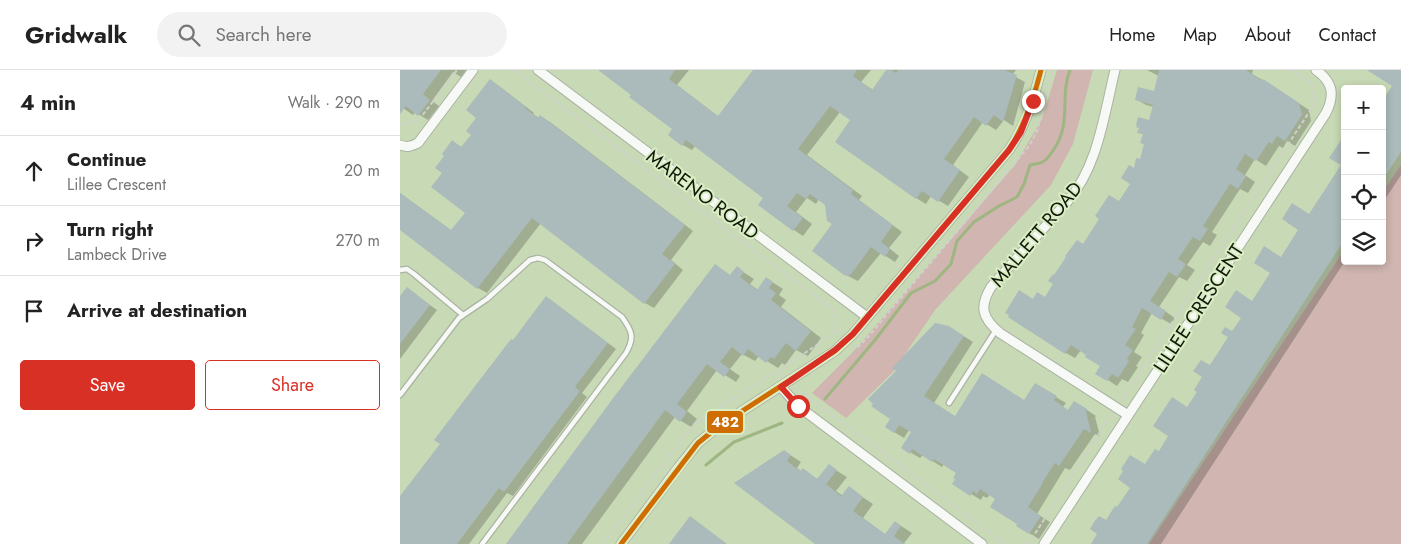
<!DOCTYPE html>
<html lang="en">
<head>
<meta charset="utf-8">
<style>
	:root { --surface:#fff; --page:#f2f2f2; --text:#222; --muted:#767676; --line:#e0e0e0; --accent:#d93025 }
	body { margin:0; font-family:Jost,sans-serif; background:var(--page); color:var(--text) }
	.controls { position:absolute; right:15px; top:15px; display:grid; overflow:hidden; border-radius:5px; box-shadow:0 2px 8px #0003 }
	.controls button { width:45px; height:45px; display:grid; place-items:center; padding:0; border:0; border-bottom:1px solid var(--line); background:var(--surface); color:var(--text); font:25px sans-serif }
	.stop { position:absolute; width:15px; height:15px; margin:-11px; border:4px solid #d93025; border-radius:50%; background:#fff }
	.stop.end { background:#d93025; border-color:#fff; box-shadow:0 1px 5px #0008 }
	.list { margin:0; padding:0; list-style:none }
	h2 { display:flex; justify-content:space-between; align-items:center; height:65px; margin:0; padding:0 20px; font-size:21px }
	h2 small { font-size:16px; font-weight:400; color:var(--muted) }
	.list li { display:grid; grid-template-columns:32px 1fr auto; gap:15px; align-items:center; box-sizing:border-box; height:70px; padding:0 20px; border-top:1px solid var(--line) }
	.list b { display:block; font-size:19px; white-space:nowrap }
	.list p { margin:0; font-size:16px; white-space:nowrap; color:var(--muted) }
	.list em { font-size:16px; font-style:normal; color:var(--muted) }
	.actions { display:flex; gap:10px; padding:15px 20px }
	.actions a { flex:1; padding:11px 0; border:1px solid var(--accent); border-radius:5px; text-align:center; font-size:18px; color:var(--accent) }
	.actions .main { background:var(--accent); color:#fff }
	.icon { flex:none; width:28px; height:28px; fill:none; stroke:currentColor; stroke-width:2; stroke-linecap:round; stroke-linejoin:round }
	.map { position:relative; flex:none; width:1001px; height:474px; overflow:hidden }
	header { display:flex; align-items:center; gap:30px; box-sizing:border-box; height:70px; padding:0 25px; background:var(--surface); border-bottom:1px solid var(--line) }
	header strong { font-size:24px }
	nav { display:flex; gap:28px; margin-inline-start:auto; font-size:18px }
	.search { width:350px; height:45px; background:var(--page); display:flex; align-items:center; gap:12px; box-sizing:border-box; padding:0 18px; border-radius:28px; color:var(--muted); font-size:19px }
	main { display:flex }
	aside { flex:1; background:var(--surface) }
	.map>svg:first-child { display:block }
	.built { fill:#c8d9b5 }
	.green { fill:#d0b5b0 }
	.shadow { fill:#0003 }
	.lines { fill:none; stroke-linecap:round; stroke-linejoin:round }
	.stream { stroke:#9eb681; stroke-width:3 }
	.building { fill:#abbaba }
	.service-casing { stroke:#abb3a2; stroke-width:7 }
	.minor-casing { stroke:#abb3a2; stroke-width:11 }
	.path { stroke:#cfd2cb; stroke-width:2; stroke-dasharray:4 2.5; stroke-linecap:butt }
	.service { stroke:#f7f9f6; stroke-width:4.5 }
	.minor { stroke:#f7f9f6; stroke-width:9 }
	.bus-1-casing { stroke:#daeec5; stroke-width:9 }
	.bus-1 { stroke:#cf6d02; stroke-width:5 }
	.route { stroke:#d93025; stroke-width:6 }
	.labels { text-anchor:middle; stroke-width:4; stroke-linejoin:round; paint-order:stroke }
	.street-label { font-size:19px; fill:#111709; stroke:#daeec5 }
	.line-badge { stroke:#daeec5; stroke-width:2 }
	.badge-label { font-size:14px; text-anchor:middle; font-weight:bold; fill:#fff }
</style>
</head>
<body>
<header>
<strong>Gridwalk</strong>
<div class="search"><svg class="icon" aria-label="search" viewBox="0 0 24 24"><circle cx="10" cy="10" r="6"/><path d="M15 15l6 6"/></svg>Search here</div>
<nav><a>Home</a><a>Map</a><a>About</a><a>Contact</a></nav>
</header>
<main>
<aside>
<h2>4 min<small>Walk · 290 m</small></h2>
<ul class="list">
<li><svg class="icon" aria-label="ahead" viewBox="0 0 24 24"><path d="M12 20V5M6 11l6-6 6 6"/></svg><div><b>Continue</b><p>Lillee Crescent</p></div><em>20 m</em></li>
<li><svg class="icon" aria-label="right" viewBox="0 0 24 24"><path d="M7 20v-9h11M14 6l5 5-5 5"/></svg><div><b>Turn right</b><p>Lambeck Drive</p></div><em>270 m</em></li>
<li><svg class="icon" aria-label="arrive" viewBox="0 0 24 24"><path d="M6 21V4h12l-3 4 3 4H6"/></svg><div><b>Arrive at destination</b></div></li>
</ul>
<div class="actions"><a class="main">Save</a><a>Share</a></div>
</aside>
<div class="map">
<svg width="1001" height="474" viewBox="0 0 1001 474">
	<rect width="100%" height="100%" fill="#ccd7c1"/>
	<polygon class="built" points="0,0 1001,0 1001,95 982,123 982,19 945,19 945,179 747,474 0,474"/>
	<g class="green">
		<polygon points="657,0 693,0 673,74 651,115 535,240 493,302 446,348 412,323 453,282 615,95 642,49"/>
		<polygon points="1001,95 1001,474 749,474 945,179 945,191 982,191 982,123"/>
	</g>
	<g class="shadow">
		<polygon points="0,0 66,0 61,7 53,2 32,31 39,36 28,50 15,42 13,45 0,36"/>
		<polygon points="200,0 289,0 277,15 319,47 354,0 471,0 461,12 473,20 487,0 616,0 612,5 625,12 613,56 604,50 596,60 583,52 553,95 569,107 548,136 531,126 526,134 516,128 452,50 440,42 407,85 462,126 459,130 502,162 489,178 499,186 495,192 481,183 458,211 444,204 434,154 426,134 419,129 416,134 407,128 396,142 412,154 403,166 394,160 360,135 365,128 296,75 292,80 283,75 274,59 233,24"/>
		<polygon points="747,0 853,0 852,4 873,16 909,40 911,51 895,76 887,71 883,78 879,76 866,96 855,89 845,105 855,112 848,123 840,119 812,162 817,165 810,176 803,172 787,195 795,200 787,211 779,207 759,237 775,248 771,254 752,243 741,263 744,265 734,282 742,287 736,296 738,297 728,312 722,309 717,316 697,303 702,296 681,280 675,288 666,283 633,230 646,228 684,175 719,132 732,113 734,100 741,91 745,75 742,73 744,65 739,62 750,52 754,37 746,35 736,29 755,22 759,6"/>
		<polygon points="969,0 1001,0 1001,105 982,134 982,34 994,16"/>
		<polygon points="90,11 99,16 134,43 133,44 139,48 140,46 150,52 293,161 271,190 283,200 254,238 245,233 141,153 87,223 78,218 0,158 0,123 52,161 67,142 43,103 46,86 53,72 63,78 73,65"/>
		<polygon points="945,66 945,191 761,474 692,474 706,452 718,439 745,395 759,383 799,322 810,297 942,95"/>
		<polygon points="315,196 331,206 337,198 354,209 350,214 358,220 367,209 377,215 383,219 379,225 386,230 381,237 421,268 408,286 396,280 385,295 382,293 378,298 359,286 355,291 342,284 330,299 340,306 336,312 317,300 287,341 297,349 291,357 275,347 182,474 107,474"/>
		<polygon points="7,219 37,240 0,289 0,228"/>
		<polygon points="154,233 216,279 182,323 187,327 113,426 107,423 69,474 0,474 0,429 41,374 113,272"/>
		<polygon points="559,263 573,272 534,333 555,347 624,331 635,315 666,333 663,337 669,341 684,338 696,346 695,347 700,366 695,364 670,400 665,398 637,444 650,452 639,469 629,463 619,454 597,428 590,424 587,428 583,426 581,430 571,424 558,403 544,394 542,397 523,385 520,388 503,378 513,362 509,360 504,368 494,362"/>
		<polygon points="384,381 401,392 397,398 402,402 403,400 419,410 429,396 447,407 436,421 443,426 449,418 473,434 463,448 486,465 495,452 512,463 504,473 505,474 417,474 336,413"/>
	</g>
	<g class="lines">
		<g class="stream">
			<path d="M425,329L475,270L511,223L535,211L551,194L557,171L574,152L599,136L617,127L624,114L630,95C634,94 641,94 644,91C647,89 650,85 652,82C673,54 659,28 670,0"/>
			<polyline points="306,395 334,372 382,353"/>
		</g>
	</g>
	<g class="building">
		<polygon points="0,0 41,0 23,24 30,30 18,46 6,36 0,44"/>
		<polygon points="198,0 275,0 269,9 318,46 353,0 457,0 453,6 472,20 486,0 491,0 496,3 498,0 604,0 617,5 603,52 594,45 586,56 574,47 544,89 560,100 538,132 522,121 516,129 435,72 450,50 430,36 398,79 453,120 451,124 493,155 481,172 490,179 485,187 471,177 451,204 448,206 444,205 412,181 432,154 427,151 425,135 410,124 406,129 397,123 387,136 403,148 393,161 358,135 363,128 286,70 282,76 268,65 272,59 229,27 231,25"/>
		<polygon points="759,0 846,0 862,11 863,9 899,33 902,45 885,71 877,66 872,74 869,72 856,91 845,84 836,99 846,106 838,119 830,114 803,156 808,159 800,171 793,167 778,189 786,194 777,207 769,202 750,231 766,241 761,250 742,238 732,257 736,259 725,275 733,280 727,289 729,291 718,308 712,304 707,311 695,304 700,296 685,287 686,285 671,275 665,284 608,247 609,245 605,243 619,220 633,229 637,222 645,227 653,214 648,211 653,204 654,205 666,187 665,186 677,170 683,174 699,149 695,146 709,125 719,131 730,114 721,108 729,95 734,98 736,88 740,89 744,74 740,73 743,64 737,63 739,58 736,57 737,55 736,55 738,47 749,50 753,35 735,30 738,17 754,21"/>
		<polygon points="967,0 1001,0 1001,82 982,111 982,31 992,16"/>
		<polygon points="90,9 126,37 125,38 138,48 140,45 285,155 262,184 275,194 244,234 132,148 77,219 0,160 0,123 51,160 65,143 31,117 42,103 35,98 44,86 42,84 52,70 61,77 71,65 66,61 76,48 66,40"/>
		<polygon points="945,64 945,169 747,474 691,474 697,464 690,459 694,452 699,446 706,450 715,436 717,437 730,418 718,409 723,401 721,399 730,385 745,394 755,379 759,381 768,366 753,356 772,327 787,337 797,322 794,320 802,307 793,301 801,290 810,295 828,267 821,263 825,257 832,261 841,248 825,237 836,220 852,231 870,203 854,193 864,176 881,187 898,160 882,149 892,133 909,144 941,95 929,88"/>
		<polygon points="315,194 330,205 337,196 344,202 340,207 357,220 366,207 373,212 369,218 376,223 371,230 411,261 396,281 386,273 374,289 371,287 366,293 348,279 343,286 332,277 320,292 330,299 324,307 307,294 277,334 287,342 280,352 265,340 167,474 106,474 214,327"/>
		<polygon points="7,217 30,235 0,274 0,226"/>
		<polygon points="146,226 208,273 175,317 180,321 104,422 99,418 57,474 0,474 0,426 40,374 34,370 111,269 113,270"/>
		<polygon points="535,253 549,256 564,266 524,326 555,346 582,303 624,330 635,313 657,326 654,330 668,340 674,331 687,339 686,341 691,363 684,359 659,396 655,393 642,413 643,413 628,437 641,446 629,464 616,456 617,454 590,437 595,429 580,419 577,424 573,421 570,426 552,414 555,409 553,408 556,403 534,389 532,392 512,379 510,384 501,378 511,362 499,355 494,363 485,357 490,349 471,336 473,334 468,329 496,301 492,298"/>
		<polygon points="384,380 391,385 387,391 400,401 403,398 417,409 429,394 437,400 426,414 441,426 449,416 463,427 453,441 485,464 495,451 501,456 494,466 505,474 415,474 334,413"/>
		<polygon points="290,446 327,474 269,474"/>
	</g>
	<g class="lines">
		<defs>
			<g id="service">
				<polyline points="0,200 7,199 14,204 63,245"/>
				<path d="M0,325L59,248L87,229L130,190L138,188L145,190L222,247C232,261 235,267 226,283L82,474"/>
				<polyline points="549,333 596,260"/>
			</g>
			<g id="minor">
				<polyline points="138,0 467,247"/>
				<path d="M715,0C704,45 698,97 667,132L591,217C579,237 582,248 600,263L728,345"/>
				<path d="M0,75C7,78 12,76 18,73L73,0"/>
				<polyline points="381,317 398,336 582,474"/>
				<path d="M221,474L278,398L298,373L319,356L435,281L453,264L609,80C626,55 634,28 641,0"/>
				<path d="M644,474L926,43C935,25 933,12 916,0"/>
			</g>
		</defs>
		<use href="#service" class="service-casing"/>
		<use href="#minor" class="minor-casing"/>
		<g class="path">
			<polyline points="114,0 433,240 436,260 441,263"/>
			<polyline points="0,54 18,51 57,0"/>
			<polyline points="453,274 457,278 468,267 629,76 637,61 653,0"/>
			<polyline points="381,306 377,301 417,275 436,260"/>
			<polyline points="396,318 605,474"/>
			<polyline points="721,331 915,33 911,12 891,0"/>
			<polyline points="203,474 293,355 377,301"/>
			<polyline points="621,474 629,473 711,345"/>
		</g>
		<use href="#service" class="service"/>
		<use href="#minor" class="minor"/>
		<defs>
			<path id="bus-1" d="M221,474L298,373L319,356L435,281L453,264L609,80C625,55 634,28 641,0"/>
		</defs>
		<use href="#bus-1" class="bus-1-casing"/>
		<use href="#bus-1" class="bus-1"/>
	</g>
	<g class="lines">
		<polyline class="route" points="398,336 381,317 435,280 453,264 609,80 621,62 633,31"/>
	</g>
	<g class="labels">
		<g class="street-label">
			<text transform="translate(303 124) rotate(37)" y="7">MARENO ROAD</text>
			<text transform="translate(636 164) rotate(-50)" y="7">MALLETT ROAD</text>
			<text transform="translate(798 238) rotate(-57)" y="7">LILLEE CRESCENT</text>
		</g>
	</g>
	<rect class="line-badge" x="306" y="340" width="38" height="24" rx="5" fill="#cf6d02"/>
	<g class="badge-label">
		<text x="325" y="357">482</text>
	</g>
</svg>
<div class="controls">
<button>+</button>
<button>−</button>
<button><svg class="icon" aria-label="locate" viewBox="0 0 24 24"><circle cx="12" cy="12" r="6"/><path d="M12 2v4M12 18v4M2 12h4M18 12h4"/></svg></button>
<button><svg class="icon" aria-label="layers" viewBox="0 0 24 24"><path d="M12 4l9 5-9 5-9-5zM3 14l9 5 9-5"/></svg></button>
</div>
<div class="stop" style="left:398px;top:336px"></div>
<div class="stop end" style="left:633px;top:31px"></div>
</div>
</main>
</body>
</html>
